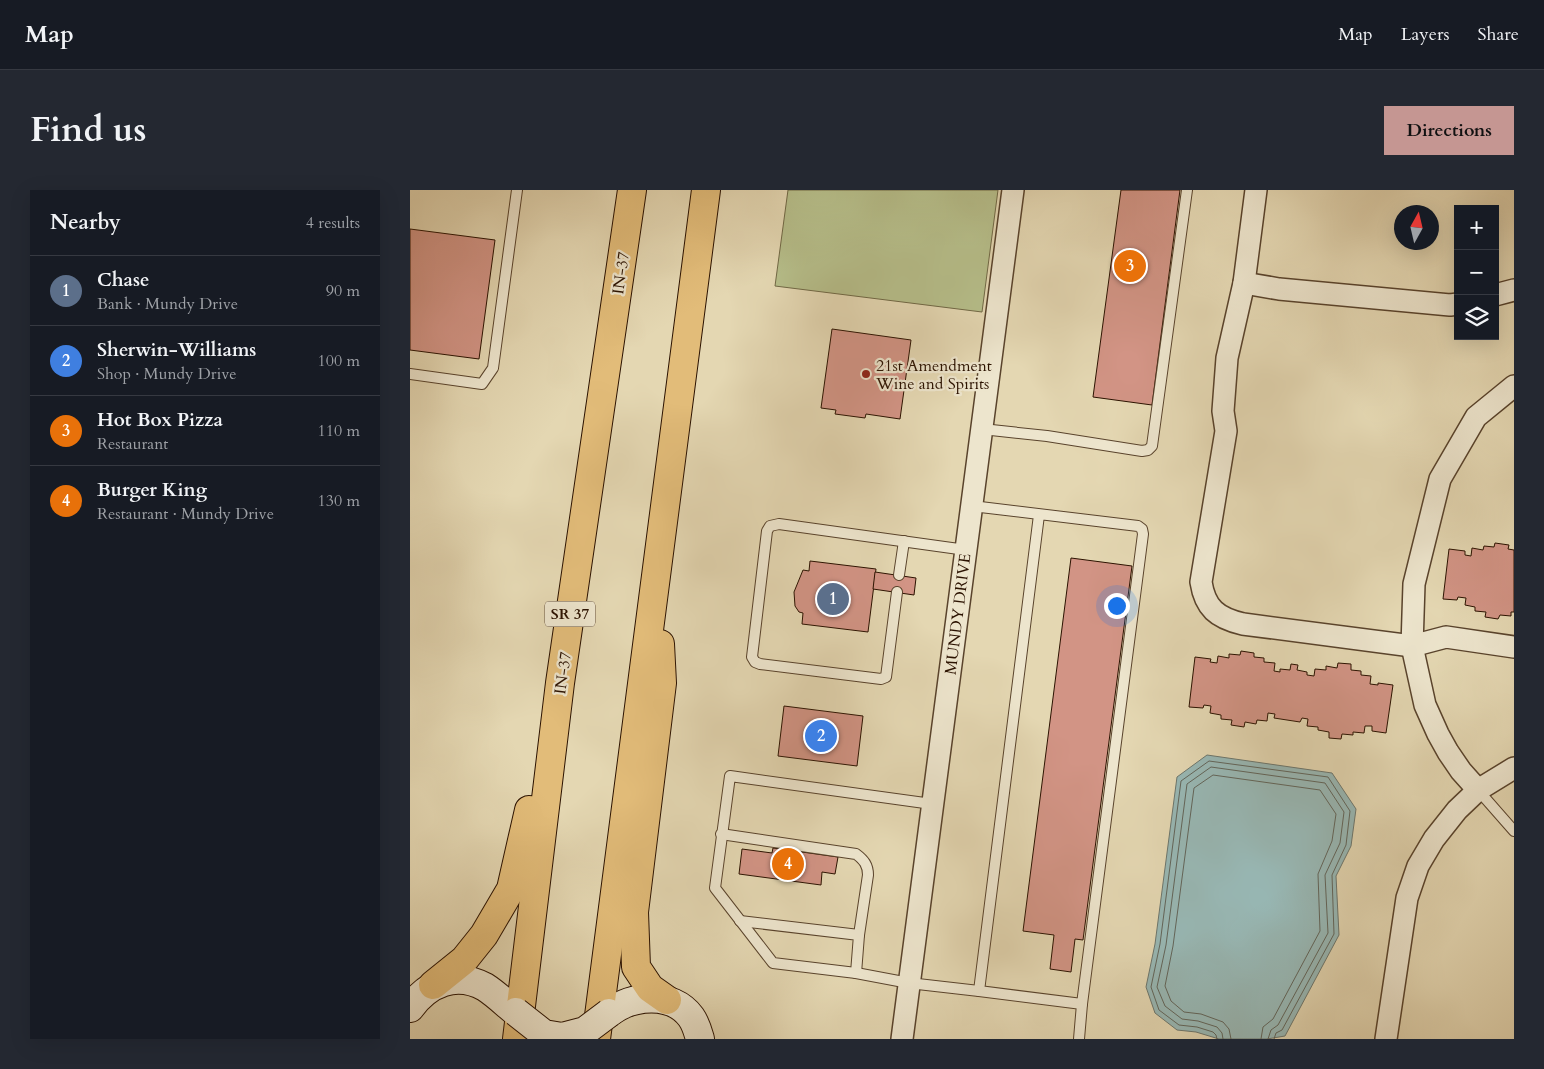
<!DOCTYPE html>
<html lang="en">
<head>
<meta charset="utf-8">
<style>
	:root { --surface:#171b24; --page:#242831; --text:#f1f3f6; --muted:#9ea1a6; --line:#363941; --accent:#c59692 }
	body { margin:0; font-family:Cardo,serif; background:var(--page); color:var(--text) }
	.controls { position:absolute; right:15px; top:15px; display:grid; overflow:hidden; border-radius:0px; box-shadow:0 5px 20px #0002 }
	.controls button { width:45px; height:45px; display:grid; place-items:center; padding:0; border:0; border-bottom:1px solid var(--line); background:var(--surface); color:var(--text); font:25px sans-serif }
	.compass { position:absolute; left:984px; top:15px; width:45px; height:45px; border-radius:50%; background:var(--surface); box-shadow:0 5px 20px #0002; rotate:8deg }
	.you { position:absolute; left:706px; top:415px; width:18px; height:18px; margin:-12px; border:4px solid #fff; border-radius:50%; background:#1a73e8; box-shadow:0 0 0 8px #1a73e833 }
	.badge { display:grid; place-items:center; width:32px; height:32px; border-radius:50%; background:var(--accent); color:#fff; font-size:16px; font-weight:700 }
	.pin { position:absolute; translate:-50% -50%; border:2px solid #fff; box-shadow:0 1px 5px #0006 }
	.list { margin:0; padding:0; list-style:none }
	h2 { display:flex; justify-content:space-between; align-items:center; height:65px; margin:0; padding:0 20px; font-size:21px }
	h2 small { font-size:16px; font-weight:400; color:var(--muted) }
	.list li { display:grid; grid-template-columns:32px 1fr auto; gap:15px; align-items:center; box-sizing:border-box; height:70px; padding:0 20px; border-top:1px solid var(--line) }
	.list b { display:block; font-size:19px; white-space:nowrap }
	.list p { margin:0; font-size:16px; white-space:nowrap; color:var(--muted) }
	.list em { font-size:16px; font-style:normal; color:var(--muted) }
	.icon { flex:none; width:28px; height:28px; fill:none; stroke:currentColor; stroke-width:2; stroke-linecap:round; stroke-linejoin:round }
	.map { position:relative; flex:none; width:1104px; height:849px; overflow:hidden; border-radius:0px }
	header { display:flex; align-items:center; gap:30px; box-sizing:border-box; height:70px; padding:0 25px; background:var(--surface); border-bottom:1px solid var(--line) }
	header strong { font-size:24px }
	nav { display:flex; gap:28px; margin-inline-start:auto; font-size:18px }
	.intro { display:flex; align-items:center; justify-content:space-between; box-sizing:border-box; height:120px; padding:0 30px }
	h1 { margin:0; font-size:35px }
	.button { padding:12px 22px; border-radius:0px; background:var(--accent); color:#111; font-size:18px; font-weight:700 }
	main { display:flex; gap:30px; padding:0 30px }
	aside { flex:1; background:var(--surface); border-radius:0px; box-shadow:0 5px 20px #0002 }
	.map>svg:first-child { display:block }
	.green { fill:#b6be8a; stroke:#706845 }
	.water { fill:#98b8b5; stroke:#6c766d }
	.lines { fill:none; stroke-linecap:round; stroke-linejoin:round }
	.shore { stroke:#62655a; stroke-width:1 }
	.building { fill:#d29485; stroke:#2b1200 }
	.lane-casing { stroke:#59432c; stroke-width:12 }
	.street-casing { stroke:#59432c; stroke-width:24 }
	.secondary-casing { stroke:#2b1200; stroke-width:30 }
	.highway-casing { stroke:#2b1200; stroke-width:30 }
	.lane { stroke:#ede5cd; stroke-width:10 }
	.street { stroke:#ede5cd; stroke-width:21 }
	.secondary { stroke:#ede5cd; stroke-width:28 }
	.highway { stroke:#e2bc79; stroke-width:28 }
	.secondary-bridge-casing { stroke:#2b1200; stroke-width:30; stroke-linecap:butt }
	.secondary-bridge { stroke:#ede5cd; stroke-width:28 }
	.poi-dot { fill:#8f2418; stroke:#ede5cd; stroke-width:2 }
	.labels { text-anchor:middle; stroke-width:4.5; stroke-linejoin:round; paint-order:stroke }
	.shield { fill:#ede5cd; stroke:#65513e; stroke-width:1 }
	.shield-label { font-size:15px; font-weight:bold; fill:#2b1200 }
	.street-label { font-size:16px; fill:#2b1200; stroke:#ede5cd }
	.poi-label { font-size:16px; fill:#2b1200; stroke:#ede5cd; text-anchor:start }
</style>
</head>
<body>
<header>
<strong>Map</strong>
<nav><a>Map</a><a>Layers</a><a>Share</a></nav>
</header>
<div class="intro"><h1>Find us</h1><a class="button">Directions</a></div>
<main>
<aside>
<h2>Nearby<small>4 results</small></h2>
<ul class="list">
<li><span class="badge" style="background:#5c6f8a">1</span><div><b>Chase</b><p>Bank · Mundy Drive</p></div><em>90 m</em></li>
<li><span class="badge" style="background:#3f7fe0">2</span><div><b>Sherwin-Williams</b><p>Shop · Mundy Drive</p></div><em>100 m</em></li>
<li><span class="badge" style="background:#e8710a">3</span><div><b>Hot Box Pizza</b><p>Restaurant</p></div><em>110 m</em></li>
<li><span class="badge" style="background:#e8710a">4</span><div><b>Burger King</b><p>Restaurant · Mundy Drive</p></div><em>130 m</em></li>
</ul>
</aside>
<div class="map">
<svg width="1104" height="849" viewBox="0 0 1104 849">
	<rect width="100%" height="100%" fill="#e4d7b2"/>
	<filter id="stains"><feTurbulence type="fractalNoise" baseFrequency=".004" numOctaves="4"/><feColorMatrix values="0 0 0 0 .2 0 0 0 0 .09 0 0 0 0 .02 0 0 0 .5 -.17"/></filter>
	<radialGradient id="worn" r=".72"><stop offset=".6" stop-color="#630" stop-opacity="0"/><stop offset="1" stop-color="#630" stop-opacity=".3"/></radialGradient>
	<polygon class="green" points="378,0 588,0 572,122 365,96"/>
	<polygon class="water" points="797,565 922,583 946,619 941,656 926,686 929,745 875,846 857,849 809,849 786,842 767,840 745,823 736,797 745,754 767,587"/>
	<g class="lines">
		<g class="shore">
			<polyline points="807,849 806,845 803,842 787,837 769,835 749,820 741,797 750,754 771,591 799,571 918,587 940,621 936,655 922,685 924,744 872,840 866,843 864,849"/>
			<polyline points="813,849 812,843 807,837 788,831 772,829 755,816 747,797 756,755 777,594 801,577 915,593 934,622 930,653 915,685 918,743 868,835 861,840 858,849"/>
			<polyline points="821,849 819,839 813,832 791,824 774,822 761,811 755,796 763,756 784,598 803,585 910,600 926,624 922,651 908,684 910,741 863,829 853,837 851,849"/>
		</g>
	</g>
	<g class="building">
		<polygon points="711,0 770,0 742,215 683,207"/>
		<polygon points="0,39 85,50 69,169 0,160"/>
		<polygon points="422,139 501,150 490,229 456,224 455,228 425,224 426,220 411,218"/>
		<polygon points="1085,353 1099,355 1098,359 1104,360 1104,422 1101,422 1101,426 1090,425 1088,429 1075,427 1076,422 1065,421 1065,417 1055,415 1056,408 1048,407 1047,410 1033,409 1039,359 1055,361 1055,365 1061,366 1062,358 1073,360 1074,356 1084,357"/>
		<polygon points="661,368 722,376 673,750 665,749 661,782 640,779 644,745 613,741"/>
		<polygon points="400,371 466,379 458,442 392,434 393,423 389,422 385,416 384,402 393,380 399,381"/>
		<polygon points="465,382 506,388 504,405 463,399"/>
		<polygon points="831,461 844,463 844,467 854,468 854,472 865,473 864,481 870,482 870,479 880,480 881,474 888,475 887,480 897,482 897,485 904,486 905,479 916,480 916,476 927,478 928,473 941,474 941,480 951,481 951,485 961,486 960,494 968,495 968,493 983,495 976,543 962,541 962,536 955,536 954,543 943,542 943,545 932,544 931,549 919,548 919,542 908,540 908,537 897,536 898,529 892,528 890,532 864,528 865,524 858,523 857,531 847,530 846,534 835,532 834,537 821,535 822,530 811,529 811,525 800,523 801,516 794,515 793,518 779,517 785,467 801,469 800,472 807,473 808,466 819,468 819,464 830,465"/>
		<polygon points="374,516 453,526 447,576 368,566"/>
		<polygon points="363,658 428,667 425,684 412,682 411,695 329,684 332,659 362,663"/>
	</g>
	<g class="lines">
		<defs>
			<g id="lane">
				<polyline points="0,184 72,194 83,178 107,0"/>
				<polyline points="572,239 637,246 732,261 738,260 742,256 777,0"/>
				<polyline points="562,316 728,336 732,339 733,344 672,814 569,801 629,325"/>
				<polyline points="489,385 494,351"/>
				<polyline points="487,402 476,487 471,489 350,474 345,472 342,467 357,341 360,336 369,334 556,360"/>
				<polyline points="1068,600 1104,641"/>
				<polyline points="522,614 320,586 305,698 363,773 446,783 499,793 569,801"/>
				<path d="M311,644L446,664C454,670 458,675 458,685L449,745"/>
				<polyline points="330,731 449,745 446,783"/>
				<polyline points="669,849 672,814"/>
			</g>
			<g id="street">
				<path d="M846,0L834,93L817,168L813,221L816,241L791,392C795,418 807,428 833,434L1002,456L1036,447L1104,457"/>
				<polyline points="834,93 869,99 1040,115 1048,114"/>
				<polyline points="1085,105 1104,100"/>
				<polyline points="1068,600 1051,581 1038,562 1028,544 1015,515 1002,456 1004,394 1030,289 1066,227 1104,196"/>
				<polyline points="492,849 603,0"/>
				<polyline points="976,849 997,708 1008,676 1024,649 1047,620 1068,600 1104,578"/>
			</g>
			<g id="secondary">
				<path d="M0,818C18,793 46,781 75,797C86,804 96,814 106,822"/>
				<path d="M199,823C222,805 262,801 281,827C286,834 288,842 290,849"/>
			</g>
			<g id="highway">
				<polyline points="250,454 252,493 224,722 226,777 240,798 257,810"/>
				<polyline points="23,795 54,770 74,745 101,699 119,620"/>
				<polyline points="107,849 150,493 222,0"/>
				<polyline points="186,849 296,0"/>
			</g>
		</defs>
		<use href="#lane" class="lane-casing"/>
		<use href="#street" class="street-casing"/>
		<use href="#secondary" class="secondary-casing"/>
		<use href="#highway" class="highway-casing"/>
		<use href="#lane" class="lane"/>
		<use href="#street" class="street"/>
		<use href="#secondary" class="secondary"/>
		<use href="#highway" class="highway"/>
		<defs>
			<polyline id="secondary-bridge" points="106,822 134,844 152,847 175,841 199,823"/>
		</defs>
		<use href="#secondary-bridge" class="secondary-bridge-casing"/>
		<use href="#secondary-bridge" class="secondary-bridge"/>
	</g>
	<circle class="poi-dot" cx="456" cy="184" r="5"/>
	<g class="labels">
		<rect class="shield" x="135" y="411.5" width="50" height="25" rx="4"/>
		<g class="shield-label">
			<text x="160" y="429">SR 37</text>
		</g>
		<g class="street-label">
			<text transform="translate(210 83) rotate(-82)" y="6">IN-37</text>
			<text transform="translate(547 424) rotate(-83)" y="6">MUNDY DRIVE</text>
			<text transform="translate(152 483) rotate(-82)" y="6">IN-37</text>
		</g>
		<g class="poi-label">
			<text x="466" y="181">21st Amendment<tspan x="466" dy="18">Wine and Spirits</tspan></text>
		</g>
	</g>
	<rect width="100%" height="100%" filter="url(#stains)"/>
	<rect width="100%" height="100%" fill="url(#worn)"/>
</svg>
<div class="controls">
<button>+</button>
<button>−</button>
<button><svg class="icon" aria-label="layers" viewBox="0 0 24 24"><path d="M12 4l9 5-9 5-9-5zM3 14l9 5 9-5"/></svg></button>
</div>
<svg class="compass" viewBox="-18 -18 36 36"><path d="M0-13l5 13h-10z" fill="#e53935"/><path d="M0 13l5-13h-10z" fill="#9ea1a6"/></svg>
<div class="you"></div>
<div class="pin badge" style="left:423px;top:409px;background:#5c6f8a">1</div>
<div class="pin badge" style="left:411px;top:546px;background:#3f7fe0">2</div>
<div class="pin badge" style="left:720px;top:76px;background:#e8710a">3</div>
<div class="pin badge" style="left:378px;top:674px;background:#e8710a">4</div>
</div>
</main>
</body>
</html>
